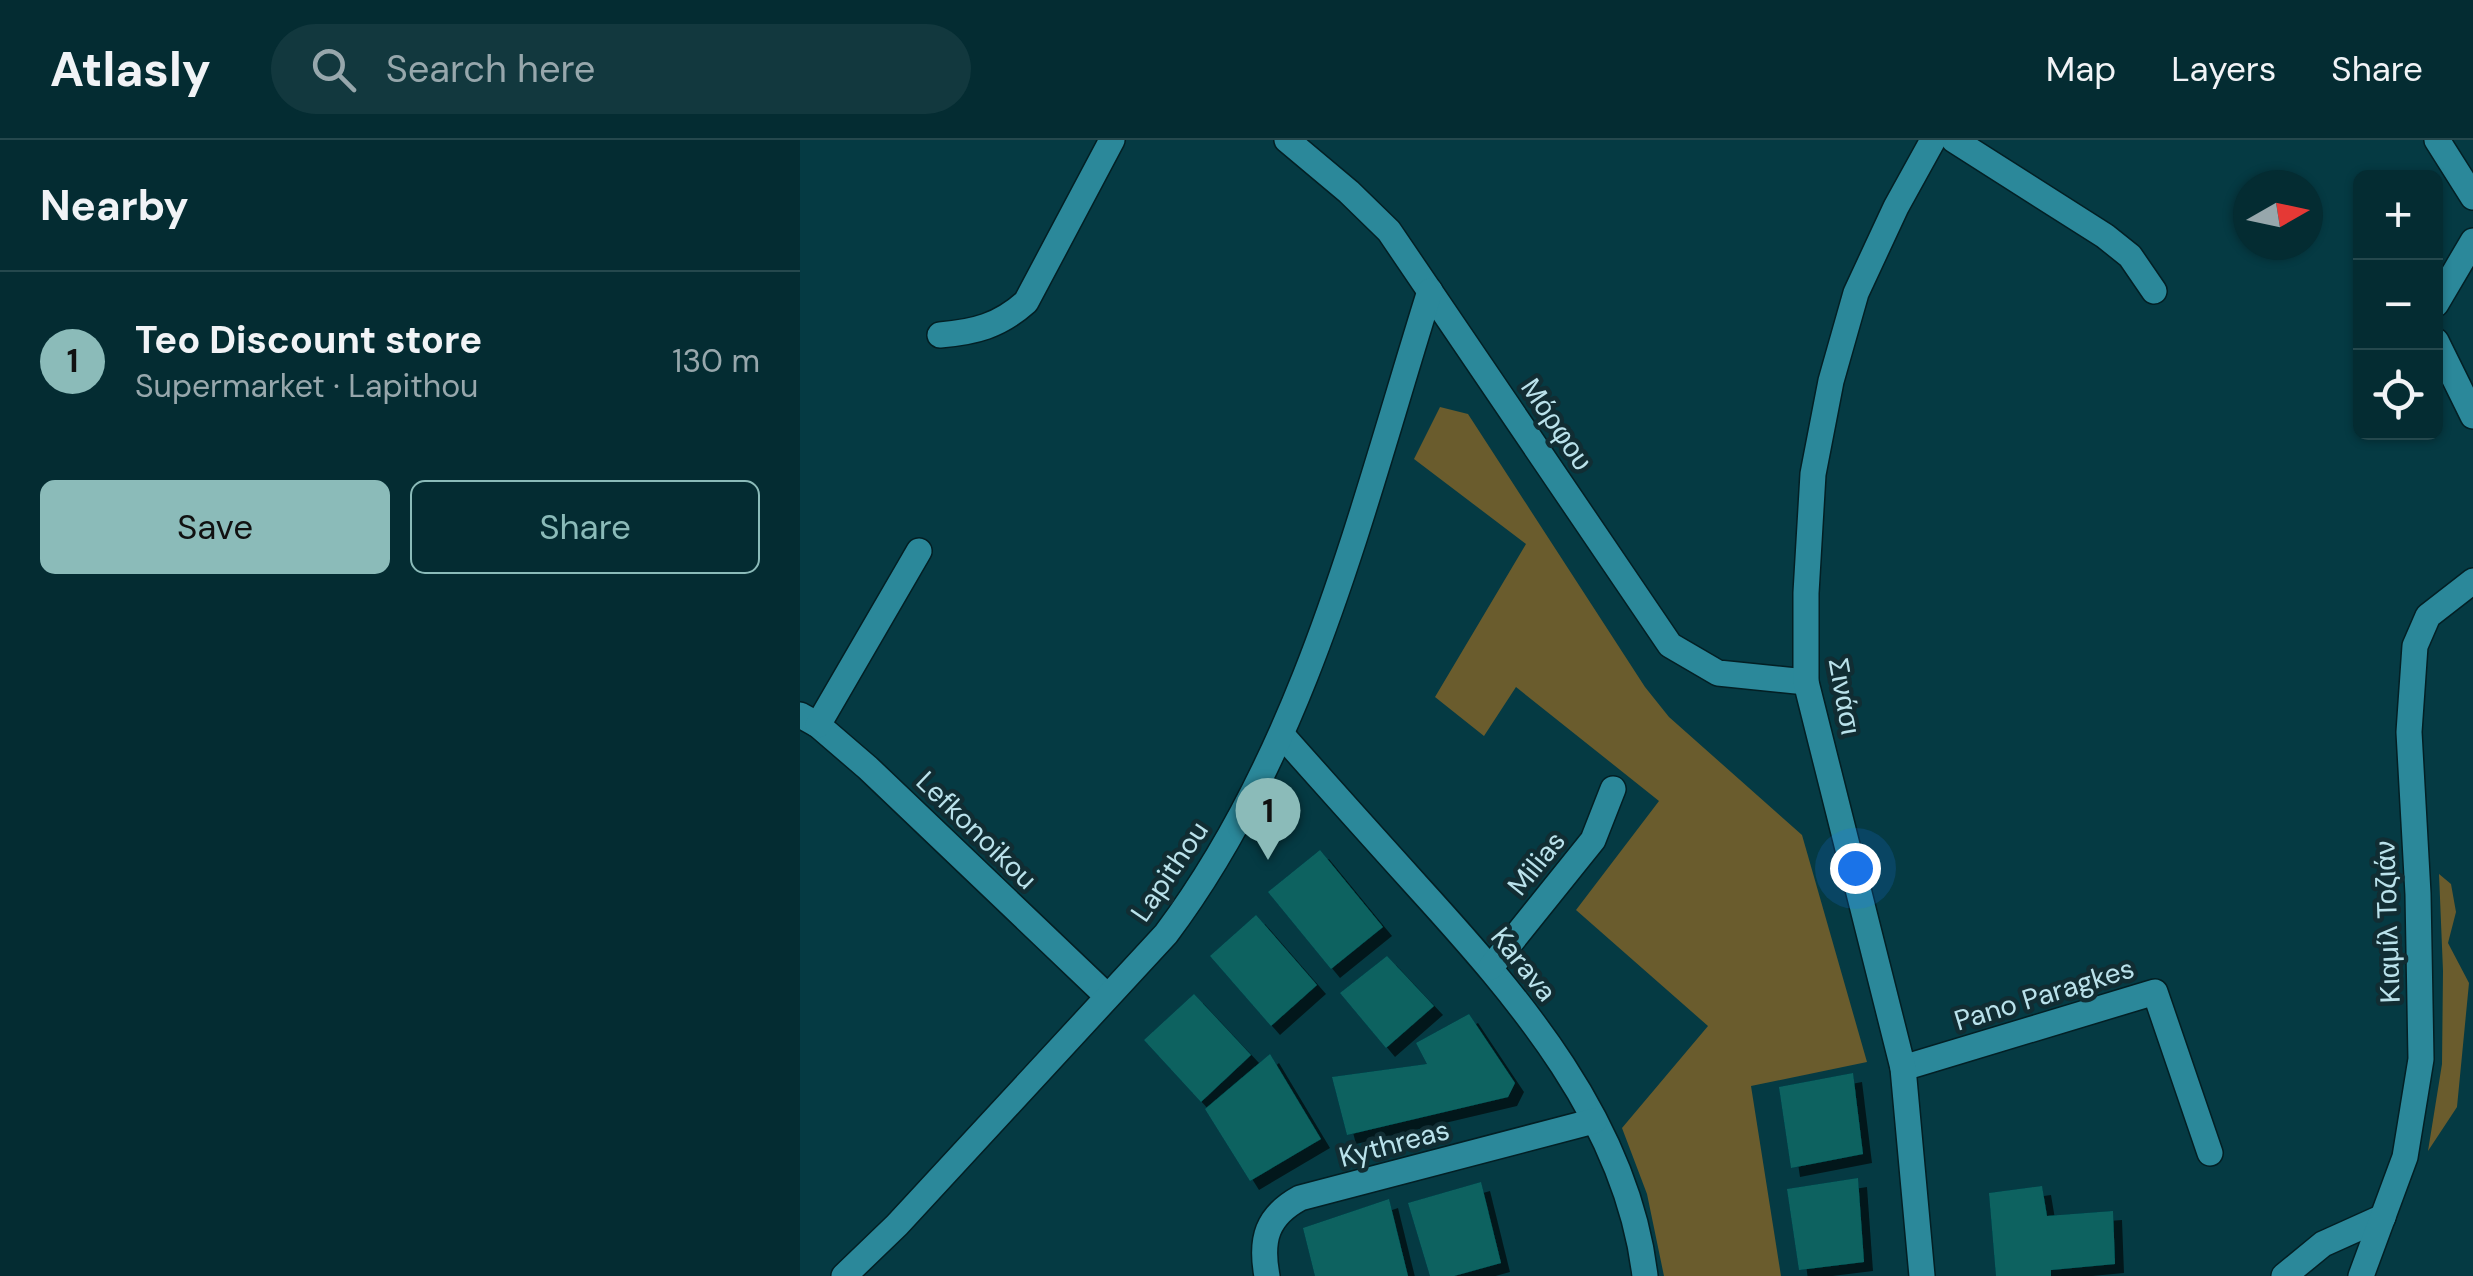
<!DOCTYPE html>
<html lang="en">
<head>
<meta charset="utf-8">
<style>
	:root { --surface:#042c32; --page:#12383e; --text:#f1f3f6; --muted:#97a7ac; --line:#25484d; --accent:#8bbbb9 }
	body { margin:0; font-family:"DM Sans",sans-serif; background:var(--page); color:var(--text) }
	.controls { position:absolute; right:30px; top:30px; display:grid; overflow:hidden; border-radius:15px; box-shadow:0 2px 8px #0004 }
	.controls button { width:90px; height:90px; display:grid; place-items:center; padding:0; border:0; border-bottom:2px solid var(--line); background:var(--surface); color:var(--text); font:50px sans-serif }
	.compass { position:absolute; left:1433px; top:30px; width:90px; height:90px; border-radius:50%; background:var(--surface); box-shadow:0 2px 8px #0004; rotate:81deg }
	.you { position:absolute; left:1055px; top:728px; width:35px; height:35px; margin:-25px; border:8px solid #fff; border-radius:50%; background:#1a73e8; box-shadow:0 0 0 15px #1a73e833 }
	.badge { display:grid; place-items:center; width:65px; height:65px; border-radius:50%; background:var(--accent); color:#111; font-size:32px; font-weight:700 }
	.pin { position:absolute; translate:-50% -82px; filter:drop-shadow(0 2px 5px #0008) }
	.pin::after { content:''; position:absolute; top:52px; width:35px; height:30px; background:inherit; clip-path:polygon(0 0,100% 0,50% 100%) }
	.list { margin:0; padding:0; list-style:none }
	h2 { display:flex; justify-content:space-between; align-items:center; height:130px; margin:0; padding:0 40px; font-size:42px }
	h2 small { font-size:32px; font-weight:400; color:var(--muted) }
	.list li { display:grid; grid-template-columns:65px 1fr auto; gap:30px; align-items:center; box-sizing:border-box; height:180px; padding:0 40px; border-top:2px solid var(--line) }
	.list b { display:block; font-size:38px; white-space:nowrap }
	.list p { margin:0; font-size:32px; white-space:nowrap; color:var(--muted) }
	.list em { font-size:32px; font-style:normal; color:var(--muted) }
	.actions { display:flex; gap:20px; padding:30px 40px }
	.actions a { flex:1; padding:22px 0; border:2px solid var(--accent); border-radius:15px; text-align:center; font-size:35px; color:var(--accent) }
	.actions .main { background:var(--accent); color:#111 }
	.icon { flex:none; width:55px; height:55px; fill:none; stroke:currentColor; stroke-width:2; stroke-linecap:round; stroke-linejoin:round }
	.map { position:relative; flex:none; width:1673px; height:1136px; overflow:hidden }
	header { display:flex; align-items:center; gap:60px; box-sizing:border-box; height:140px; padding:0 50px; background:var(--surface); border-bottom:2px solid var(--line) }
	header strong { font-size:48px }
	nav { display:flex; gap:55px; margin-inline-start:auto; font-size:35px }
	.search { width:700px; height:90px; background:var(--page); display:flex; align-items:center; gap:25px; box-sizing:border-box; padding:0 35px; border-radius:55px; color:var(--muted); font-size:38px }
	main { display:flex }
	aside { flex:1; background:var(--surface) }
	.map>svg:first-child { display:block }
	.green { fill:#6a5c2d }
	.building { fill:#096261; filter:url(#shadow) }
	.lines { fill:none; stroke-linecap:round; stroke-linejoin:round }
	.minor-casing { stroke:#031f24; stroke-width:28 }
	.tertiary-casing { stroke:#031f24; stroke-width:28 }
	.minor { stroke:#2b889a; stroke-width:25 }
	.tertiary { stroke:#2b889a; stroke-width:25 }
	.labels { text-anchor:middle; stroke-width:9; stroke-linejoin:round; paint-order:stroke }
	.street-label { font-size:28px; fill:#bae2eb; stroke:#112d33 }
</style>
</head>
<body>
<header>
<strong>Atlasly</strong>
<div class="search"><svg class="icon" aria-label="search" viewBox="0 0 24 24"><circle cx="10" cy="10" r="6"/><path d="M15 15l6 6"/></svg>Search here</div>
<nav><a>Map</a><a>Layers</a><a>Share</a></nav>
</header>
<main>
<aside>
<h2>Nearby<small></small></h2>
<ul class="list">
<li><span class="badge">1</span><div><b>Teo Discount store</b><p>Supermarket · Lapithou</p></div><em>130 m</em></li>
</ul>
<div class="actions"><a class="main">Save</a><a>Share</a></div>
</aside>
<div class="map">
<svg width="1673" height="1136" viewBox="0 0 1673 1136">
	<defs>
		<filter id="shadow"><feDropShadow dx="9" dy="9" stdDeviation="0" flood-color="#0009"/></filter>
	</defs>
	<rect width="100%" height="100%" fill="#053a43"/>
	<g class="green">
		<polygon points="640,267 668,274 845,547 869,577 1002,695 1067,922 951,946 981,1136 864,1136 847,1054 822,988 908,886 776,770 859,661 716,547 684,596 635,557 726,404 614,319"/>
		<polygon points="1639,734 1651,744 1656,772 1648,803 1669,843 1657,967 1628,1011 1642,924 1643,831"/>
	</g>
	<g class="building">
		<polygon points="520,710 583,787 531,829 468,752"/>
		<polygon points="456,775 517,845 471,886 410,816"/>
		<polygon points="587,816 634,866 586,908 540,853"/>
		<polygon points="394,854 451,915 401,962 344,900"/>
		<polygon points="669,874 715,943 708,957 547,995 532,937 627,924 616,903"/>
		<polygon points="470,914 521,999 450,1041 405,969"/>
		<polygon points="1053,933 1063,1014 991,1028 979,947"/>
		<polygon points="1058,1038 1064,1122 999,1130 987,1049"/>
		<polygon points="681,1042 701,1123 654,1136 630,1136 608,1063"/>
		<polygon points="1242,1046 1247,1076 1313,1071 1315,1124 1251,1130 1251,1136 1196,1136 1189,1053"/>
		<polygon points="589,1059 608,1136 515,1136 503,1088"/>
	</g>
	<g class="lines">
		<defs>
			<g id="minor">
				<polyline points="1154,0 1305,96 1330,116 1354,151"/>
				<polyline points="1637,0 1673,57"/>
				<polyline points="1636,164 1673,101"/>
				<path d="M140,195C175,192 199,186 226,162L312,0"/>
				<polyline points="1636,201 1673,276"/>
				<polyline points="0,575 18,585 68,628 307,856"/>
				<polyline points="18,585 119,411"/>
				<path d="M482,595C527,646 573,697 619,748C719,858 827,982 845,1136"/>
				<polyline points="691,827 793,700 813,649"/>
				<polyline points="1103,928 1355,852 1410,1013"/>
				<path d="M467,1136C460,1099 467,1076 500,1058L794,981"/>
				<polyline points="1484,1136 1523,1104 1583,1077"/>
				<polyline points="1561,1136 1605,1017 1621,919 1618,754 1609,592 1615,506 1628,476 1673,441"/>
			</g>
			<g id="tertiary">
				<polyline points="487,0 549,52 589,91 870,505 918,533 1006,542"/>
				<path d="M44,1136L97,1085L366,794C506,607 561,371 630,151"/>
				<polyline points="1122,1136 1103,928 1006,542 1006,453 1013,334 1031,241 1056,153 1096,67 1133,0"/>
			</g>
		</defs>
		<use href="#minor" class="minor-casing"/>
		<use href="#tertiary" class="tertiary-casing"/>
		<use href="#minor" class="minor"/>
		<use href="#tertiary" class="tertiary"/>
	</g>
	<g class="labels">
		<g class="street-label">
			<text transform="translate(757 284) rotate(56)" y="10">Μόρφου</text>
			<text transform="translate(1045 556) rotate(80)" y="10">Σινάσι</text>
			<text transform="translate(177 690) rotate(44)" y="10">Lefkonoikou</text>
			<text transform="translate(736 723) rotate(-51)" y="10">Milias</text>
			<text transform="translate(369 731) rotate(-56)" y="10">Lapithou</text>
			<text transform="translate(1587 782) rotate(-92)" y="10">Κιαμίλ Τοζιάν</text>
			<text transform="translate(724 824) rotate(51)" y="10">Karava</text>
			<text transform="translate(1244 854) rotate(-17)" y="10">Pano Paragkes</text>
			<text transform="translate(594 1003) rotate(-15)" y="10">Kythreas</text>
		</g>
	</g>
</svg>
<div class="controls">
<button>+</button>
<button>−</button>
<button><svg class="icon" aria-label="locate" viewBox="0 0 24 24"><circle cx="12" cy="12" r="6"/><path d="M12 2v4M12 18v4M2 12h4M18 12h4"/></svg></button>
</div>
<svg class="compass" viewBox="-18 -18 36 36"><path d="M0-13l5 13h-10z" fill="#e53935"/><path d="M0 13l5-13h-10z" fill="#97a7ac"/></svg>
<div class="you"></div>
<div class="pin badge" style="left:468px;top:720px">1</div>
</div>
</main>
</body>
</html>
